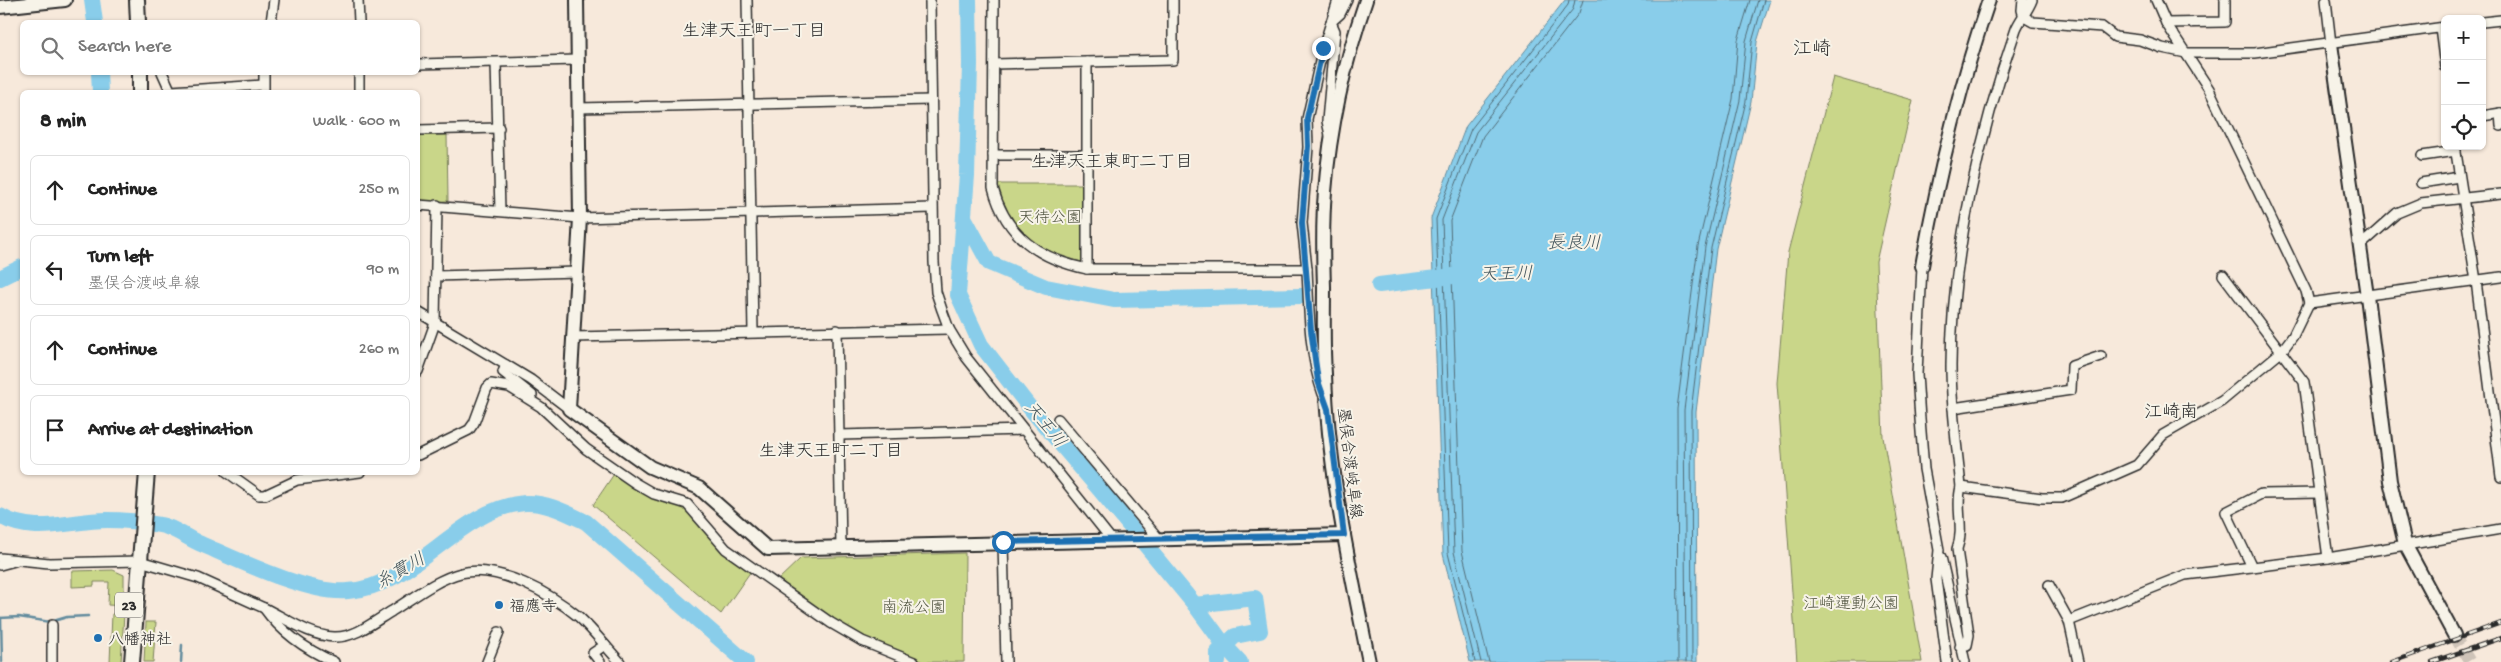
<!DOCTYPE html>
<html lang="en">
<head>
<meta charset="utf-8">
<style>
	:root { --surface:#fff; --page:#f2f2f2; --text:#222; --muted:#767676; --line:#e0e0e0 }
	body { margin:0; font-family:"Gochi Hand","Klee One",sans-serif; background:var(--page); color:var(--text) }
	.controls { position:absolute; right:15px; top:15px; display:grid; overflow:hidden; border-radius:8px; box-shadow:0 1px 4px #0004 }
	.controls button { width:45px; height:45px; display:grid; place-items:center; padding:0; border:0; border-bottom:1px solid var(--line); background:var(--surface); color:var(--text); font:25px sans-serif }
	.stop { position:absolute; width:15px; height:15px; margin:-11px; border:4px solid #1f6fb2; border-radius:50%; background:#fff }
	.stop.end { background:#1f6fb2; border-color:#fff; box-shadow:0 1px 5px #0008 }
	.list { margin:0; padding:0; list-style:none }
	h2 { display:flex; justify-content:space-between; align-items:center; height:65px; margin:0; padding:0 20px; font-size:21px }
	h2 small { font-size:16px; font-weight:400; color:var(--muted) }
	.list li { display:grid; grid-template-columns:32px 1fr auto; gap:15px; align-items:center; box-sizing:border-box; height:70px; margin:0 10px 10px; padding:0 10px; border:1px solid var(--line); border-radius:8px }
	.list b { display:block; font-size:19px; white-space:nowrap }
	.list p { margin:0; font-size:16px; white-space:nowrap; color:var(--muted) }
	.list em { font-size:16px; font-style:normal; color:var(--muted) }
	.icon { flex:none; width:28px; height:28px; fill:none; stroke:currentColor; stroke-width:2; stroke-linecap:round; stroke-linejoin:round }
	.map { position:relative; flex:none; width:2501px; height:662px; overflow:hidden }
	.search { position:absolute; background:var(--surface); box-shadow:0 1px 4px #0004; left:20px; top:20px; width:400px; height:55px; display:flex; align-items:center; gap:12px; box-sizing:border-box; padding:0 18px; border-radius:8px; color:var(--muted); font-size:19px }
	.panel { position:absolute; background:var(--surface); box-shadow:0 1px 4px #0004; left:20px; top:90px; width:400px; height:385px; border-radius:8px }
	.map>svg:first-child { display:block }
	.green { fill:#c9d689; stroke:#7a805a }
	.water { fill:#89cdea; stroke:#638c9e }
	.lines { fill:none; stroke-linecap:round; stroke-linejoin:round }
	.shore { stroke:#516c77; stroke-width:1 }
	.stream { stroke:#638c9e; stroke-width:2.5 }
	.river { stroke:#89cdea; stroke-width:16 }
	.secondary-tunnel { stroke:#cec3b8; stroke-width:12; stroke-dasharray:12 6; stroke-linecap:butt }
	.street-casing { stroke:#2b2b2b; stroke-width:12 }
	.secondary-casing { stroke:#2b2b2b; stroke-width:16 }
	.primary-casing { stroke:#2b2b2b; stroke-width:18 }
	.street { stroke:#f7f3e8; stroke-width:9 }
	.secondary { stroke:#f7f3e8; stroke-width:12 }
	.primary { stroke:#f7f3e8; stroke-width:14 }
	.rail-casing { stroke:#2b2b2b; stroke-width:4.5 }
	.rail { stroke:#f7f3e8; stroke-width:2.5; stroke-dasharray:8; stroke-linecap:butt }
	.route { stroke:#1f6fb2; stroke-width:6 }
	.poi-dot { fill:#1f6fb2; stroke:#f7f3e8; stroke-width:2 }
	.labels { text-anchor:middle; stroke-width:4; stroke-linejoin:round; paint-order:stroke }
	.shield { fill:#f7f3e8; stroke:#686764; stroke-width:1 }
	.shield-label { font-size:15px; font-weight:bold; fill:#2b2b2b }
	.park-label { font-size:16px; fill:#525642; stroke:#f7f3e8 }
	.street-label { font-size:16px; fill:#2b2b2b; stroke:#f7f3e8 }
	.poi-label { font-size:16px; fill:#2b2b2b; stroke:#f7f3e8; text-anchor:start }
	.neighbourhood-label { font-size:18px; fill:#2b2b2b; stroke:#f7f3e8 }
	.water-label { font-size:18px; font-style:italic; fill:#42545b; stroke:#f7f3e8 }
	.quarter-label { font-size:19px; fill:#2b2b2b; stroke:#f7f3e8 }
</style>
</head>
<body>
<div class="map">
<svg width="2501" height="662" viewBox="0 0 2501 662">
	<rect width="100%" height="100%" fill="#f7e9db"/>
	<filter id="ink" filterUnits="userSpaceOnUse"><feTurbulence type="fractalNoise" baseFrequency=".02" numOctaves="2"/><feDisplacementMap in="SourceGraphic" scale="10" xChannelSelector="R" yChannelSelector="G"/><feConvolveMatrix kernelMatrix="1 2 1 2 8 2 1 2 1" color-interpolation-filters="sRGB"/></filter>
	<g filter="url(#ink)">
		<g class="green">
			<polygon points="1833,77 1913,100 1876,262 1883,437 1922,662 1797,662 1777,383 1788,252"/>
			<polygon points="418,135 447,135 448,201 418,202"/>
			<path d="M997,184H1083L1082,262C1038,250 1007,233 997,184Z"/>
			<polygon points="614,474 652,496 681,504 698,524 751,571 721,614 593,505"/>
			<polygon points="965,553 964,662 924,662 866,639 825,616 777,581 801,558"/>
			<polygon points="113,570 124,575 124,606 108,605 109,582 94,582 94,586 72,587 72,571"/>
			<polygon points="112,614 124,614 121,662 110,662"/>
			<polygon points="146,622 156,622 153,662 144,662"/>
		</g>
		<polygon class="water" points="1565,0 1770,0 1757,42 1751,102 1716,249 1696,412 1697,662 1470,662 1443,554 1431,218 1466,126"/>
		<g class="lines">
			<g class="shore">
				<polyline points="1475,662 1448,553 1436,219 1471,129 1568,5 1569,0"/>
				<polyline points="1481,662 1454,552 1442,220 1476,132 1573,9 1575,0"/>
				<polyline points="1489,662 1462,551 1450,221 1483,136 1579,13 1583,0"/>
				<polyline points="1678,662 1677,409 1698,246 1733,99 1738,40 1750,0"/>
				<polyline points="1686,662 1684,410 1705,247 1740,100 1746,41 1758,0"/>
				<polyline points="1692,662 1691,411 1711,248 1746,101 1752,42 1764,0"/>
			</g>
			<g class="stream">
				<polyline points="0,618 19,617 50,622 67,617 88,616"/>
				<polyline points="1,618 2,662"/>
				<polyline points="181,662 182,645"/>
			</g>
			<g class="river">
				<polyline points="92,0 95,22"/>
				<polyline points="969,0 970,64 967,175 958,295 981,345 1034,413 1100,490 1195,605 1225,646 1240,662"/>
				<polyline points="99,72 100,92"/>
				<polyline points="965,219 989,263 1046,287 1114,300 1303,296"/>
				<polyline points="0,278 22,267"/>
				<polyline points="1379,285 1453,276"/>
				<path d="M0,516C35,536 70,520 107,520C124,520 143,522 160,525C174,527 188,539 201,544C238,560 310,595 348,591C417,586 458,508 525,503C547,502 567,513 586,522L746,662"/>
				<polyline points="1195,605 1255,598 1260,631 1235,636 1218,652 1218,662"/>
			</g>
			<polyline class="secondary-tunnel" points="2454,635 2470,662"/>
			<defs>
				<g id="street">
					<polyline points="358,0 359,22"/>
					<polyline points="747,0 753,332"/>
					<polyline points="930,0 934,262 936,292 942,310 949,329 966,357 1111,539"/>
					<path d="M994,0L993,188C1006,237 1040,259 1087,269H1307C1309,310 1309,355 1323,394"/>
					<polyline points="2023,0 2022,10 2024,17 2033,22 2102,27 2115,37 2140,40 2162,48 2186,53 2255,53 2445,27"/>
					<polyline points="2326,0 2331,44"/>
					<polyline points="271,22 274,0"/>
					<polyline points="2482,22 2501,20"/>
					<polyline points="2166,23 2225,22 2225,0"/>
					<polyline points="2440,28 2445,67"/>
					<polyline points="496,63 500,211"/>
					<polyline points="418,64 577,60"/>
					<polyline points="994,64 1173,60 1173,0"/>
					<polyline points="162,72 171,92"/>
					<polyline points="171,91 263,85"/>
					<polyline points="264,92 264,72"/>
					<polyline points="359,92 359,72"/>
					<polyline points="578,108 931,100"/>
					<polyline points="2500,113 2501,126"/>
					<polyline points="2482,116 2501,113"/>
					<polyline points="418,130 499,128"/>
					<polyline points="1330,135 1327,121 1335,31 1331,22 1340,14 1347,0"/>
					<polyline points="2455,146 2476,281 2501,477"/>
					<polyline points="993,155 1087,155"/>
					<polyline points="2422,156 2456,151"/>
					<polyline points="2421,183 2459,177"/>
					<polyline points="418,205 580,218 932,208"/>
					<polyline points="2360,246 2397,213 2421,203 2501,194"/>
					<polyline points="1922,266 1917,374 1920,419 1924,469 1939,550 1936,579 1947,662"/>
					<polyline points="1087,269 1087,62"/>
					<polyline points="1307,269 1302,223 1308,147 1307,119 1323,48 1338,0"/>
					<polyline points="2223,275 2304,382 2328,558"/>
					<polyline points="436,276 577,272"/>
					<polyline points="2309,303 2501,277"/>
					<polyline points="418,312 531,380 569,409"/>
					<polyline points="837,330 841,547"/>
					<polyline points="573,337 949,329"/>
					<polyline points="506,365 503,372 532,395"/>
					<polyline points="418,371 435,323 437,205"/>
					<polyline points="1953,408 2071,390 2072,366 2101,356"/>
					<polyline points="1058,419 1159,539"/>
					<polyline points="840,435 1024,430"/>
					<polyline points="418,455 469,430 474,423 487,388 491,384 509,387 541,407 586,449 635,483 654,494 687,504 726,549 831,623 862,641 914,662"/>
					<polyline points="227,472 259,495 265,495 297,480 360,472"/>
					<polyline points="1961,487 2042,498 2062,498 2137,465 2163,435 2222,401 2281,352 2293,336 2309,303 2306,291 2209,89 2166,23 2156,0"/>
					<polyline points="1003,542 1006,662"/>
					<polyline points="1941,557 1965,662"/>
					<path d="M0,558L49,563L140,561L198,578L264,608C281,632 307,650 334,662"/>
					<polyline points="0,565 15,561"/>
					<polyline points="2252,567 2226,512 2261,494 2319,493"/>
					<polyline points="2049,585 2069,621 2078,662"/>
					<path d="M264,608C285,618 310,636 334,637C355,638 375,621 392,611C413,598 437,579 461,573C499,564 551,594 579,617C594,631 606,647 620,662"/>
					<polyline points="2069,621 2185,575 2328,558 2501,529"/>
					<path d="M1960,647L1967,645L1969,635L1957,549C1965,528 1955,507 1961,487C1957,447 1951,407 1951,366C1951,257 1980,132 2016,29C2020,19 2028,11 2032,0"/>
					<polyline points="52,662 52,625"/>
					<polyline points="487,662 499,632"/>
					<polyline points="600,662 593,653 605,645"/>
				</g>
				<g id="secondary">
					<polyline points="577,0 580,218 569,409 650,467 699,488 768,549 1344,535"/>
					<path d="M1366,0C1345,61 1330,127 1325,192C1322,223 1323,256 1324,287C1324,316 1323,345 1325,374C1328,471 1350,567 1369,662"/>
					<polyline points="0,7 65,0"/>
					<polyline points="2331,44 2367,296 2390,481 2405,544 2454,635"/>
					<path d="M1922,266C1938,176 1959,87 1989,0"/>
				</g>
				<g id="primary">
					<polyline points="137,0 138,22"/>
					<polyline points="140,72 140,92"/>
					<polyline points="132,662 147,472"/>
				</g>
			</defs>
			<use href="#street" class="street-casing"/>
			<use href="#secondary" class="secondary-casing"/>
			<use href="#primary" class="primary-casing"/>
			<use href="#street" class="street"/>
			<use href="#secondary" class="secondary"/>
			<use href="#primary" class="primary"/>
			<defs>
				<g id="rail">
					<polyline points="2392,662 2501,623"/>
					<polyline points="2432,662 2501,638"/>
				</g>
			</defs>
			<use href="#rail" class="rail-casing"/>
			<use href="#rail" class="rail"/>
		</g>
	</g>
	<g class="lines" filter="url(#ink)">
		<polyline class="route" points="1003,542 1344,535 1328,409 1318,381 1311,330 1302,223 1308,146 1307,118 1323,48"/>
	</g>
	<g class="poi-dot">
		<circle cx="499" cy="605" r="5"/>
		<circle cx="98" cy="638" r="5"/>
	</g>
	<g class="labels">
		<rect class="shield" x="115" y="592.5" width="28" height="25" rx="4"/>
		<g class="shield-label">
			<text x="129" y="610">23</text>
		</g>
		<g class="park-label">
			<text x="1050" y="222">天待公園</text>
			<text x="1851" y="608">江崎運動公園</text>
			<text x="914" y="612">南流公園</text>
		</g>
		<g class="street-label">
			<text transform="translate(1351 463) rotate(83)" y="6">墨俣合渡岐阜線</text>
		</g>
		<g class="poi-label">
			<text x="509" y="611">福應寺</text>
			<text x="108" y="644">八幡神社</text>
		</g>
		<g class="neighbourhood-label">
			<text x="754" y="36">生津天王町一丁目</text>
			<text x="1112" y="167">生津天王東町二丁目</text>
			<text x="2171" y="417">江崎南</text>
			<text x="831" y="456">生津天王町二丁目</text>
		</g>
		<g class="water-label">
			<text x="1574" y="248">長良川</text>
			<text transform="translate(1506 273) rotate(-1)" y="6">天王川</text>
			<text transform="translate(1046 424) rotate(51)" y="6">天王川</text>
			<text transform="translate(400 570) rotate(-30)" y="6">糸貫川</text>
		</g>
		<g class="quarter-label">
			<text x="1812" y="54">江崎</text>
		</g>
	</g>
</svg>
<div class="controls">
<button>+</button>
<button>−</button>
<button><svg class="icon" aria-label="locate" viewBox="0 0 24 24"><circle cx="12" cy="12" r="6"/><path d="M12 2v4M12 18v4M2 12h4M18 12h4"/></svg></button>
</div>
<div class="stop" style="left:1003px;top:542px"></div>
<div class="stop end" style="left:1323px;top:48px"></div>
<div class="search"><svg class="icon" aria-label="search" viewBox="0 0 24 24"><circle cx="10" cy="10" r="6"/><path d="M15 15l6 6"/></svg>Search here</div>
<section class="panel">
<h2>8 min<small>Walk · 600 m</small></h2>
<ul class="list">
<li><svg class="icon" aria-label="ahead" viewBox="0 0 24 24"><path d="M12 20V5M6 11l6-6 6 6"/></svg><div><b>Continue</b></div><em>250 m</em></li>
<li><svg class="icon" aria-label="left" viewBox="0 0 24 24"><path d="M17 20v-9H6M10 6l-5 5 5 5"/></svg><div><b>Turn left</b><p>墨俣合渡岐阜線</p></div><em>90 m</em></li>
<li><svg class="icon" aria-label="ahead" viewBox="0 0 24 24"><path d="M12 20V5M6 11l6-6 6 6"/></svg><div><b>Continue</b></div><em>260 m</em></li>
<li><svg class="icon" aria-label="arrive" viewBox="0 0 24 24"><path d="M6 21V4h12l-3 4 3 4H6"/></svg><div><b>Arrive at destination</b></div></li>
</ul>
</section>
</div>
</body>
</html>
